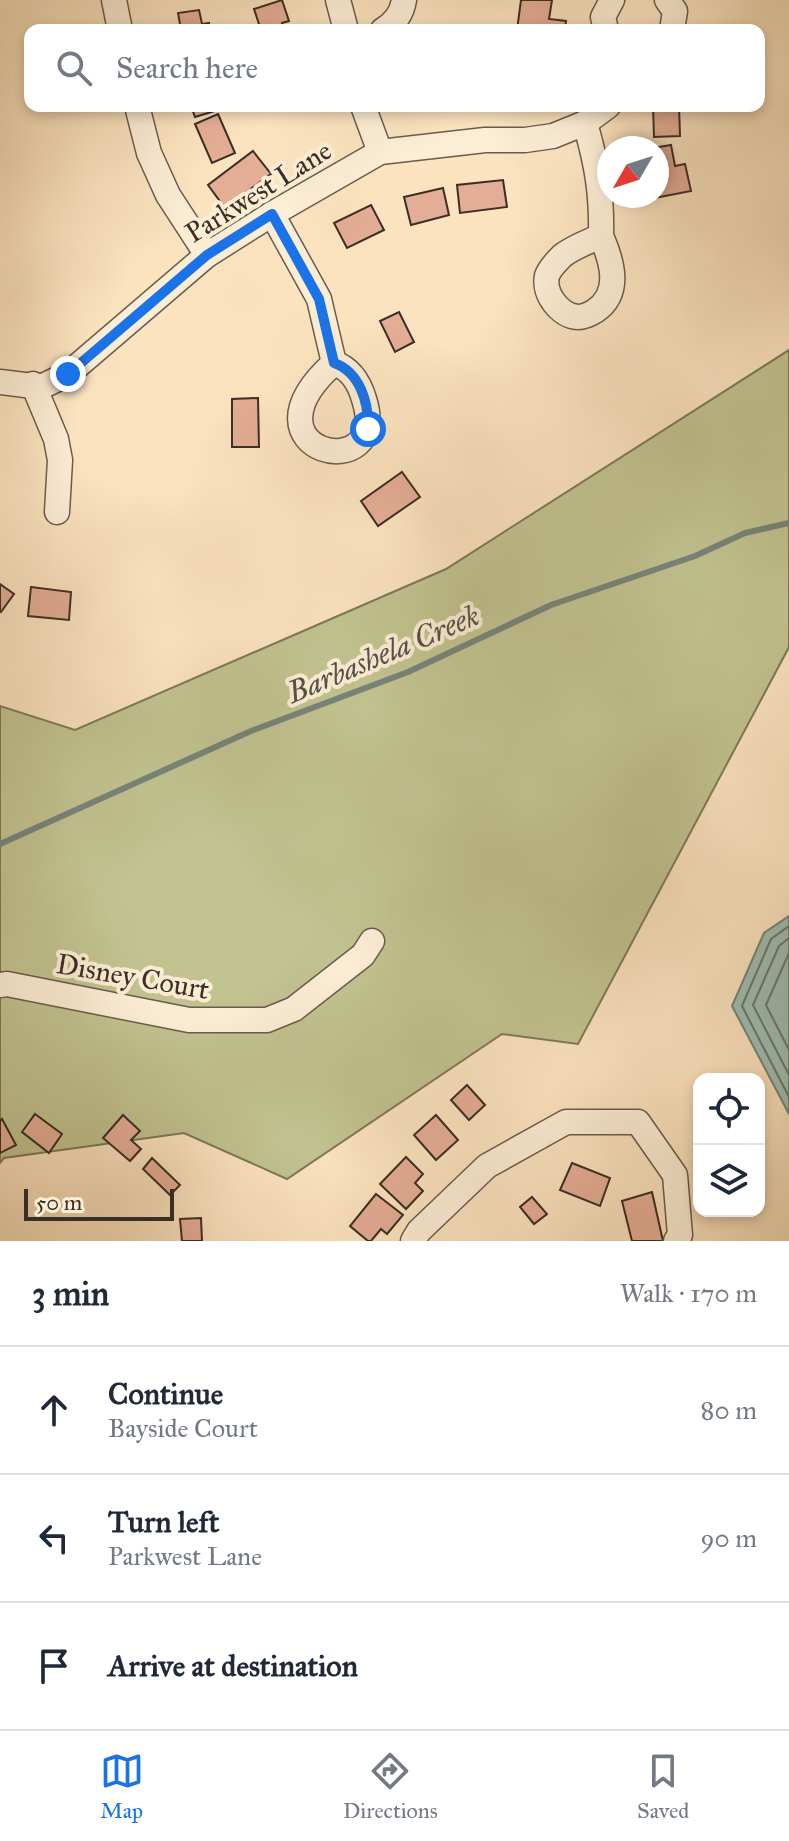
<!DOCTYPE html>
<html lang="en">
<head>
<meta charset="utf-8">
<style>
	:root { --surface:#fff; --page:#f6f6f7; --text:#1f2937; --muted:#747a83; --line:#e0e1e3; --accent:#1a73e8 }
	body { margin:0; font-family:"IM FELL Great Primer",serif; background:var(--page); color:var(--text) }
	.controls { position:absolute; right:24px; bottom:24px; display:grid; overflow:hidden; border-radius:16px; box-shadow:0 4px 12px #0003 }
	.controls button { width:72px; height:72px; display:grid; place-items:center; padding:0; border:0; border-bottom:2px solid var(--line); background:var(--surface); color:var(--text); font:40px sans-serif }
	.compass { position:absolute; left:597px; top:136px; width:72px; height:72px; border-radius:50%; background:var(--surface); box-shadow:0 4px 12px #0003; rotate:231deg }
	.scale { position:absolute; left:24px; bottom:20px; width:150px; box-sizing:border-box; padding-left:8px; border:4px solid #3b2e25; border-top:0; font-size:22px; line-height:28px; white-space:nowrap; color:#3b2e25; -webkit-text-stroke:6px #fcedd5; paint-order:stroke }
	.stop { position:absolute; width:24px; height:24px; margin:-18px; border:6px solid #1a73e8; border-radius:50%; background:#fff }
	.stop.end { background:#1a73e8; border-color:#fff; box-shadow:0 2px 8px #0008 }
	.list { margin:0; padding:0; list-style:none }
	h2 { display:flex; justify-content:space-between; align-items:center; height:104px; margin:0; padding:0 32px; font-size:34px }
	h2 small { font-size:26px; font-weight:400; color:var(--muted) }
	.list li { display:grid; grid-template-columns:52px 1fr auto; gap:24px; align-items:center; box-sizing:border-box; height:128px; padding:0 32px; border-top:2px solid var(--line) }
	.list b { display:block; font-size:30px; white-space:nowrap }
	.list p { margin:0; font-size:26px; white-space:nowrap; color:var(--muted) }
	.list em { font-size:26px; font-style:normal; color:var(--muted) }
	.icon { flex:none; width:44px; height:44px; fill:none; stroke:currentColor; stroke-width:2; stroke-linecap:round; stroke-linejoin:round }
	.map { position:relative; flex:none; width:789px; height:1241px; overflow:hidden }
	.search { position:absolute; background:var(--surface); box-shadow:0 4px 12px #0003; left:24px; right:24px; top:24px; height:88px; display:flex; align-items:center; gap:20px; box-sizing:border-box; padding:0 28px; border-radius:16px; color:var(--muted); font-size:30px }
	.sheet { height:488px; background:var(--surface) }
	nav { display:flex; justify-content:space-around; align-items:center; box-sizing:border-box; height:112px; border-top:2px solid var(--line); background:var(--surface); font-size:22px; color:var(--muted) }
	nav a { display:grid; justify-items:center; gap:4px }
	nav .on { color:var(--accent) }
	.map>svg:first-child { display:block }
	.green { fill:#c1c390; stroke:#7e785a; stroke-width:2 }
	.water { fill:#9fbeb3; stroke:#77847a; stroke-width:2 }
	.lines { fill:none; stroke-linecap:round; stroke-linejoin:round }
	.shore { stroke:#6d766c; stroke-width:2 }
	.stream { stroke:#77847a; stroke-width:6 }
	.building { fill:#e4ad95; stroke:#3b2e25; stroke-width:2 }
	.minor-casing { stroke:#6b5b4c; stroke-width:27 }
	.minor { stroke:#fcedd5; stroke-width:24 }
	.route { stroke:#1a73e8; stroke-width:10 }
	.labels { text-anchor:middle; stroke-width:8; stroke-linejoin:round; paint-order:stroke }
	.street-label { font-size:28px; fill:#3b2e25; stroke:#fcedd5 }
	.water-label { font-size:30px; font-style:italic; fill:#545248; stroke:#fcedd5 }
</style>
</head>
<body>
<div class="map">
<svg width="789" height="1241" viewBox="0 0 789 1241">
	<rect width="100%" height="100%" fill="#fbe3bf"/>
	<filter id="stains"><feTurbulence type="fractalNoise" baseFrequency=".0025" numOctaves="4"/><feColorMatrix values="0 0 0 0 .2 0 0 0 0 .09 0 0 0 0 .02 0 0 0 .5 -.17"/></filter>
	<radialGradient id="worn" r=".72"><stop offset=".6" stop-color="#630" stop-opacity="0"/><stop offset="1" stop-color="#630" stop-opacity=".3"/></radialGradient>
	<polygon class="green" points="789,350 789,647 578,1044 502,1034 287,1179 184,1133 4,1158 0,1163 0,706 75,730 446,569"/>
	<polygon class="water" points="789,916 789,1114 732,1006 764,933"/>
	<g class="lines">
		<g class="shore">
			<polyline points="789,926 771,939 742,1006 789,1097"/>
			<polyline points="789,938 779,946 753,1005 789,1075"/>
			<polyline points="789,953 766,1005 789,1050"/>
		</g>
		<polyline class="stream" points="0,844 251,731 408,672 551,605 695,556 745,533 789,523"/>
	</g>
	<g class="building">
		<polygon points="282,0 289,21 282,23 284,30 261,30 254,9"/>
		<polygon points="521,0 552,0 549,19 566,21 565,30 517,30"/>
		<polygon points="199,10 202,24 209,23 209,30 181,30 178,13"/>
		<polygon points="191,106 217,106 218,110 195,117"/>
		<polygon points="653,106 679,106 680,136 654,137"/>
		<polygon points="218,114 235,153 212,163 195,124"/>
		<polygon points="671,145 675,166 685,164 691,191 644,200 643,196 657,196 657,148 653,148"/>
		<polygon points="253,151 271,174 225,208 208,185"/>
		<polygon points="503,180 507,207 460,213 457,185"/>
		<polygon points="443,188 449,215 411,225 404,197"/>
		<polygon points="371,205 384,230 347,248 334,223"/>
		<polygon points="399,312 414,342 395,352 380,321"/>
		<polygon points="258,398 259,447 232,447 232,399"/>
		<polygon points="402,472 420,497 378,526 361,501"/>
		<polygon points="0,584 14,594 1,612 0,611"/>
		<polygon points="31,587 71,592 69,620 28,616"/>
		<polygon points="467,1085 485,1105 469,1120 451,1100"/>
		<polygon points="35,1114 62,1134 49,1153 22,1132"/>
		<polygon points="123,1115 140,1131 131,1140 141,1149 130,1161 103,1138"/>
		<polygon points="436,1115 458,1140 436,1160 414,1135"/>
		<polygon points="2,1119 16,1145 0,1153 0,1121"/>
		<polygon points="406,1157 423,1174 415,1183 423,1191 406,1209 380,1184"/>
		<polygon points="152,1158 180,1185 170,1195 143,1169"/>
		<polygon points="572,1163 610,1178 600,1206 560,1190"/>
		<polygon points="652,1192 663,1241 632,1241 622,1201"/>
		<polygon points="376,1194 403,1215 387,1234 381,1229 371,1241 368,1241 350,1226"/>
		<polygon points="532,1197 547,1214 534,1224 520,1207"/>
		<polygon points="201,1218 202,1241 182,1241 180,1219"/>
	</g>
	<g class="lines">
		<defs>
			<g id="minor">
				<polyline points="114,0 120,30"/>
				<polyline points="338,0 346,30"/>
				<polyline points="667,0 675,11 672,30"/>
				<path d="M383,30C395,23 402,13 404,0"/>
				<polyline points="606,30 603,17 612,0"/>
				<polyline points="137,106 149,153 168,195 207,255"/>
				<polyline points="363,106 380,152"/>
				<path d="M585,123C597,164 602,194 601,236C588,242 573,247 562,256C557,261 549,269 547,276C543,294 560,316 578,317C585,317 590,314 595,311C622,293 612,261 601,236"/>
				<path d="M272,214L319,299L334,363C233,453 393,489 364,399C359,382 351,369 334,363"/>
				<polyline points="0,382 41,387 68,374 207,255 272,214 380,152 485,140 525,140 553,136 585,123 608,106"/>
				<polyline points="33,384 56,439 60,460 57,512"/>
				<polyline points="0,985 7,984 189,1020 267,1020 294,1009 363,955 372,941"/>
				<polyline points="413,1241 419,1231 487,1166 566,1122 638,1122 675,1175 680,1235 676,1241"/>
			</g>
		</defs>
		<use href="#minor" class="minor-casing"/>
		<use href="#minor" class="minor"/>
	</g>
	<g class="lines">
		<path class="route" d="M68,374L207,255L272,214L319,299L334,363C360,372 369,403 368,429"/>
	</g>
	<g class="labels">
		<g class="street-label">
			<text transform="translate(258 191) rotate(-32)" y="10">Parkwest Lane</text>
			<text transform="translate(133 976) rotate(10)" y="10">Disney Court</text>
		</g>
		<g class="water-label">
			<text transform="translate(383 654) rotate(-23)" y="10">Barbashela Creek</text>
		</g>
	</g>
	<rect width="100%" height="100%" filter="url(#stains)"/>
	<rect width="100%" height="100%" fill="url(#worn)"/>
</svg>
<div class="controls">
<button><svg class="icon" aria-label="locate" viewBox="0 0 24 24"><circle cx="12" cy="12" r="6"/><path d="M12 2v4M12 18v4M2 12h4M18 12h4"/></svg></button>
<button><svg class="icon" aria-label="layers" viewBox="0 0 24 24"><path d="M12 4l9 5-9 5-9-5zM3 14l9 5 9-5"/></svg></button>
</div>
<svg class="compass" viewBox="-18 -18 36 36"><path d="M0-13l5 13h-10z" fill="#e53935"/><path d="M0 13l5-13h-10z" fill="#747a83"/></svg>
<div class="scale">50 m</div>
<div class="stop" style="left:368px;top:429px"></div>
<div class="stop end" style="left:68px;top:374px"></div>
<div class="search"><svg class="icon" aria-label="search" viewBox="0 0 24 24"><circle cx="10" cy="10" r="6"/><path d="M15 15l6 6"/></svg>Search here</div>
</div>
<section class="sheet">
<h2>3 min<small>Walk · 170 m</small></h2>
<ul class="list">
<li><svg class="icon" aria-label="ahead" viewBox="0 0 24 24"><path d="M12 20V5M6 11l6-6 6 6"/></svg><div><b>Continue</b><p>Bayside Court</p></div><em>80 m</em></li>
<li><svg class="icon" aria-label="left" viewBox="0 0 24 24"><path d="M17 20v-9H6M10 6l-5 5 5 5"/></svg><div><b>Turn left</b><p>Parkwest Lane</p></div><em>90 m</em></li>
<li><svg class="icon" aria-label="arrive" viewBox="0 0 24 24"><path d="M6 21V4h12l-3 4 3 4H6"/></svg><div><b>Arrive at destination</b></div></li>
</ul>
</section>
<nav>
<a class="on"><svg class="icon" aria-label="map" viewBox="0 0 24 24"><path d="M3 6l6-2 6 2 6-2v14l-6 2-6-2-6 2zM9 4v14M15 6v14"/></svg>Map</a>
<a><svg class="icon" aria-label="directions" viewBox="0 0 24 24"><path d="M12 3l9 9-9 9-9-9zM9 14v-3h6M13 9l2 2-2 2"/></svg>Directions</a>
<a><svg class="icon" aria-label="saved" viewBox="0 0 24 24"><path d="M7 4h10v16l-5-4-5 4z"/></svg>Saved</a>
</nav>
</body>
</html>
